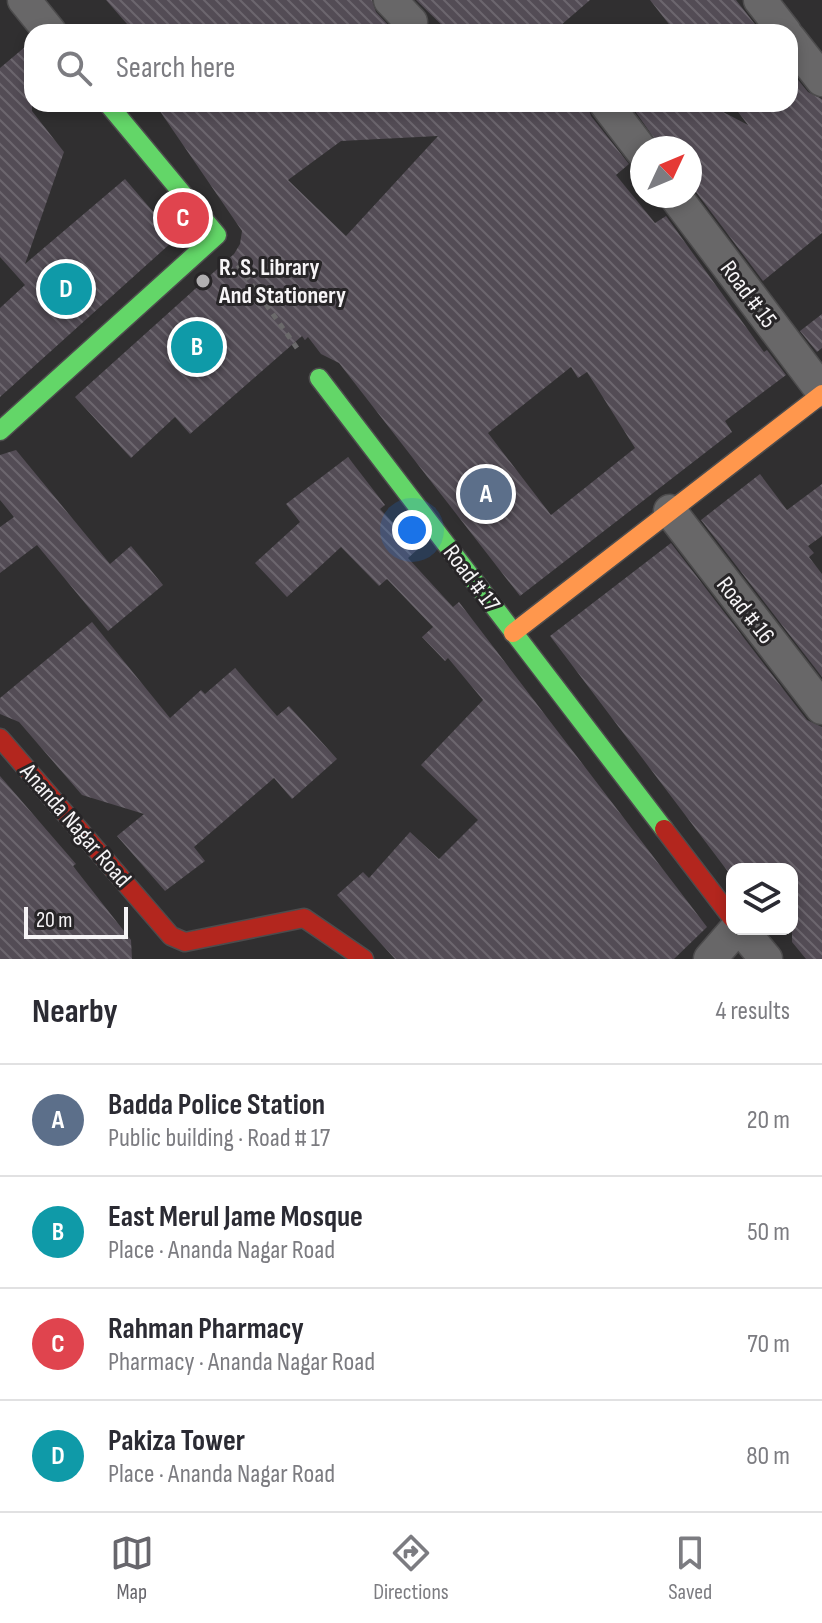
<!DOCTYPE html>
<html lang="en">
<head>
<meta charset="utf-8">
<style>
	:root { --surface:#fff; --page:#f7f7f7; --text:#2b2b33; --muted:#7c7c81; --line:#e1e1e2; --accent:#67666c }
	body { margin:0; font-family:"Sofia Sans Condensed",sans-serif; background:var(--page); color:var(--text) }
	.controls { position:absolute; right:24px; bottom:24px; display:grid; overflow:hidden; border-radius:16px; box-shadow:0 4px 12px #0003 }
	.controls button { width:72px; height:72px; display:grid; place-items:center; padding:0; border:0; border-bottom:2px solid var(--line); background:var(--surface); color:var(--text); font:40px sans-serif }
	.compass { position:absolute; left:630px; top:136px; width:72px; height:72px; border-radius:50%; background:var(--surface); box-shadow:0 4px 12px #0003; rotate:46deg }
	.scale { position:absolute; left:24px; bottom:20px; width:104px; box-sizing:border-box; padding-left:8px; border:4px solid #f6f4f6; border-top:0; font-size:22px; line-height:28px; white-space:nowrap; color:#f6f4f6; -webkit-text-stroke:6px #272527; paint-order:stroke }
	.you { position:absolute; left:412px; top:530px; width:28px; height:28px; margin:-20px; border:6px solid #fff; border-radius:50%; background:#1a73e8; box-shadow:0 0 0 12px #1a73e833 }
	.badge { display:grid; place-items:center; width:52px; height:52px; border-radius:50%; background:var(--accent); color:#fff; font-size:26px; font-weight:700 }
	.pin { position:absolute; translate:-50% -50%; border:4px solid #fff; box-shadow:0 2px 8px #0006 }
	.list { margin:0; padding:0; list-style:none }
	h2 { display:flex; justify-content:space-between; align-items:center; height:104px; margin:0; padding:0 32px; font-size:34px }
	h2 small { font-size:26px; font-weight:400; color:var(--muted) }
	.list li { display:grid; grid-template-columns:52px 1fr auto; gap:24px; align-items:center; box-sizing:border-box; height:112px; padding:0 32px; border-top:2px solid var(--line) }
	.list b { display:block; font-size:30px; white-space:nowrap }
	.list p { margin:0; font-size:26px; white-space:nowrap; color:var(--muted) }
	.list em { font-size:26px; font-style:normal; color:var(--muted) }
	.icon { flex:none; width:44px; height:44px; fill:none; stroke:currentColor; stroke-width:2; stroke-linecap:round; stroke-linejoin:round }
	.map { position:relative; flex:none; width:822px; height:959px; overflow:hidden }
	.search { position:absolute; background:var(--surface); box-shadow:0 4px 12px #0003; left:24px; right:24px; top:24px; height:88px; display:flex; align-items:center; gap:20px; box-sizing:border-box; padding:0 28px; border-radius:24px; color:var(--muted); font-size:30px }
	.sheet { height:552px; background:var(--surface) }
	nav { display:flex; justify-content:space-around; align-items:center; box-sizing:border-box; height:112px; border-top:2px solid var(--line); background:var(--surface); font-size:22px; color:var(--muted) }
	nav a { display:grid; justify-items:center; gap:4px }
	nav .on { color:var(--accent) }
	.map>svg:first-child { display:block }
	.building { fill:url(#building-back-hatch); fill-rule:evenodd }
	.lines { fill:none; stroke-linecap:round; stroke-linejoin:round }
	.street-casing { stroke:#4d4c4d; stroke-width:35 }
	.fast-casing { stroke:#4d4c4d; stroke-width:21 }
	.slow-casing { stroke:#4d4c4d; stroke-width:21 }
	.jam-casing { stroke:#4d4c4d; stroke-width:21 }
	.path { stroke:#6b6a6b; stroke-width:5; stroke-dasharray:6 6; stroke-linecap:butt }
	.street { stroke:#686768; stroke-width:32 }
	.fast { stroke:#63d668; stroke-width:18 }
	.slow { stroke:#ff974d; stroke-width:18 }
	.jam { stroke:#b3261e; stroke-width:18 }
	.poi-dot { fill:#b1afb1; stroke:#272527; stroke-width:3 }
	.labels { text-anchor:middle; stroke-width:6; stroke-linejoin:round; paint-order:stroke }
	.poi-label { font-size:24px; font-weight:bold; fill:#f6f4f6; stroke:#272527; text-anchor:start }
	.street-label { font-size:24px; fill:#f6f4f6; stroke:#272527 }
</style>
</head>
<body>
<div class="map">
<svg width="822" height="959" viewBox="0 0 822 959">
	<defs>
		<pattern id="building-back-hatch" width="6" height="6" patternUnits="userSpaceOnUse" patternTransform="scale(2)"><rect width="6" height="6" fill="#534c55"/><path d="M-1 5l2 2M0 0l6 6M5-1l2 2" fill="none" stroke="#6c666e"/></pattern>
	</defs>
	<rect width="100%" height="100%" fill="#302f30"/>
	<g class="building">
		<polygon points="106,0 372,0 376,12 392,29 134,32"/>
		<polygon points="416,0 590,0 553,32 449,32"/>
		<polygon points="650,0 736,0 761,32 675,32"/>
		<polygon points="32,41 32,111 64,152 25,264 125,179 168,229 174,222 182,233 0,397 0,308 25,285 0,257 0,68"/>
		<polygon points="790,70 808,92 822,99 822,233 763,281 690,184 690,148 661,148 630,104 708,104 748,125 732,104 790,104"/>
		<path d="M155,104H587L591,116L629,164L616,175L655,223L666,216L764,352L767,350L786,375L725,421L732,432L520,596L339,363L321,354L308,337L305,340L302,336L190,434L175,417L131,458L75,397L234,254L240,244L242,231ZM438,136L346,236L288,180L341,141ZM571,367L578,378L587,372L635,448L551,515L488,433Z"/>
		<polygon points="822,314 822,348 817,352 800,331"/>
		<polygon points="16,450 110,564 131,546 163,585 108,631 37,545 0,573 0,527 14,517 0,500 0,455"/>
		<polygon points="348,457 385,505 380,509 418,549 408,558 453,607 459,602 707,927 674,959 395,959 337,895 363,872 369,878 410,832 439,859 478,820 421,765 483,700 448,658 445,661 422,637 433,627 387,579 379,586 341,547 287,597 255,563 300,522 286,504"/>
		<polygon points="760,474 787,510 822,484 822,536 808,546 814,553 809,557 822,574 822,677 701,520"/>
		<polygon points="671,543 807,720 822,727 822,959 806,959 792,942 792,869 732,867 732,877 550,636"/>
		<polygon points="92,622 170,718 201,690 205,694 235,668 277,716 289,706 337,759 292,799 274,778 194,847 205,861 165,891 117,836 144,814 82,795 19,722 0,714 0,698"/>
		<polygon points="0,776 76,864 73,866 131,940 132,959 0,959"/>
	</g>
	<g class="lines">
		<defs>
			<g id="street">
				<polyline points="24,0 50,32"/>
				<polyline points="390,0 411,22"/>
				<polyline points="760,0 785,32"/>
				<polyline points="790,39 822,80"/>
				<polyline points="606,104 642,151"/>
				<polyline points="675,196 822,391"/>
				<polyline points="670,511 822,708"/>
				<polyline points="741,929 766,959"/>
				<polyline points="710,959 736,929"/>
			</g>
			<g id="fast">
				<polyline points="319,378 664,829"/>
				<polyline points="0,431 217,235 108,104"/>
			</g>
			<polyline id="slow" points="513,633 822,394"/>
			<g id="jam">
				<polyline points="0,738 171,936 185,942 304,918 364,959"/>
				<polyline points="664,829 732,918"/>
			</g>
		</defs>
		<use href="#street" class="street-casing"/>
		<use href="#fast" class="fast-casing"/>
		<use href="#slow" class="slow-casing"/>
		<use href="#jam" class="jam-casing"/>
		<polyline class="path" points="238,265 297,348"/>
		<use href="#street" class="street"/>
		<use href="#fast" class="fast"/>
		<use href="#slow" class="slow"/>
		<use href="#jam" class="jam"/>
	</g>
	<circle class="poi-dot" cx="203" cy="281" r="8"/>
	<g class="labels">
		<g class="poi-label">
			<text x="219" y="275">R. S. Library<tspan x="219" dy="28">And Stationery</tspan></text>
		</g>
		<g class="street-label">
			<text transform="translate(749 294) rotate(53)" y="8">Road # 15</text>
			<text transform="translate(472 578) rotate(53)" y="8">Road # 17</text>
			<text transform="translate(746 610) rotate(52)" y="8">Road # 16</text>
			<text transform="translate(76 825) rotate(49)" y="8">Ananda Nagar Road</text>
		</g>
	</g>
</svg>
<div class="controls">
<button><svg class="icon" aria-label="layers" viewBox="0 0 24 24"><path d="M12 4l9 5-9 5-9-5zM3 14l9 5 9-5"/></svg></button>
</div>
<svg class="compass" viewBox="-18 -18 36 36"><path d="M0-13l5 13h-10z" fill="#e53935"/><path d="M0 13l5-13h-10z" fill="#7c7c81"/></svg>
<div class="scale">20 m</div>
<div class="you"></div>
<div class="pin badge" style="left:486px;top:494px;background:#5c6f8a">A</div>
<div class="pin badge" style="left:197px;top:347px;background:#0f9aa8">B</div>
<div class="pin badge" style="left:183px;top:218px;background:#e0444e">C</div>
<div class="pin badge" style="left:66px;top:289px;background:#0f9aa8">D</div>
<div class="search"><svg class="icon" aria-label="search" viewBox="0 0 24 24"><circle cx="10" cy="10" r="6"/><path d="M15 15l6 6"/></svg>Search here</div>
</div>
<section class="sheet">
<h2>Nearby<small>4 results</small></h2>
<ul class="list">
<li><span class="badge" style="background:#5c6f8a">A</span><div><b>Badda Police Station</b><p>Public building · Road # 17</p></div><em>20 m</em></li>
<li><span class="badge" style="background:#0f9aa8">B</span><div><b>East Merul Jame Mosque</b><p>Place · Ananda Nagar Road</p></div><em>50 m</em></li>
<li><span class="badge" style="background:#e0444e">C</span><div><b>Rahman Pharmacy</b><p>Pharmacy · Ananda Nagar Road</p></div><em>70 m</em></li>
<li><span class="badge" style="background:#0f9aa8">D</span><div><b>Pakiza Tower</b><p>Place · Ananda Nagar Road</p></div><em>80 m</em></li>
</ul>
</section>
<nav>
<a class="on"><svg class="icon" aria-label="map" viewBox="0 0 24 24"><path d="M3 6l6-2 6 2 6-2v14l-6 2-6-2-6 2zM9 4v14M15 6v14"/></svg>Map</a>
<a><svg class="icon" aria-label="directions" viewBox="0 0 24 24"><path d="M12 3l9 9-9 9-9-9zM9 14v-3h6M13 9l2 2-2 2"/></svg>Directions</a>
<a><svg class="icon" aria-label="saved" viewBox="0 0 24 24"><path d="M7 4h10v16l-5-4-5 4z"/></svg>Saved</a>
</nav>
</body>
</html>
